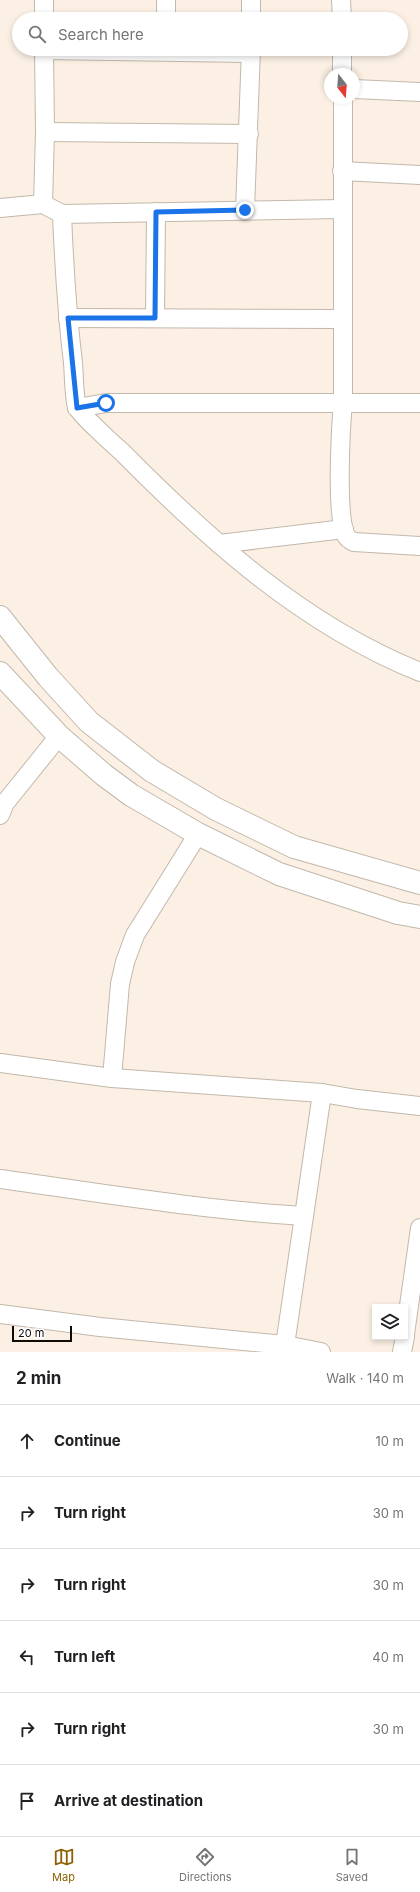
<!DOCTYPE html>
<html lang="en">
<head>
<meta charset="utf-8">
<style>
	:root { --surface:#fff; --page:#f6f6f6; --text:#202124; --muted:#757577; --line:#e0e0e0; --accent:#8c6103 }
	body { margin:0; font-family:Inter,sans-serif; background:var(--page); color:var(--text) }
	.controls { position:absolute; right:12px; bottom:12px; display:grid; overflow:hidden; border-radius:0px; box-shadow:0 2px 6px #0003 }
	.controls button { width:36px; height:36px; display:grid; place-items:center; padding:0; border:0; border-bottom:1px solid var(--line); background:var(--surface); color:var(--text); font:20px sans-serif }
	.compass { position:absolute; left:324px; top:68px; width:36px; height:36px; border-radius:50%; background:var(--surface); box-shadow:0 2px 6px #0003; rotate:163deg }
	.scale { position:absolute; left:12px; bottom:10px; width:60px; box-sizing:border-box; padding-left:4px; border:2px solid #0f0b07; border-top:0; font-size:11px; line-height:14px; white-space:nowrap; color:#0f0b07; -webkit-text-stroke:3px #fff; paint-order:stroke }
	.stop { position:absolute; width:12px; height:12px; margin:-9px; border:3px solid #1a73e8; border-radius:50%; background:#fff }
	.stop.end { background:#1a73e8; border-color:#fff; box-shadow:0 1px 4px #0008 }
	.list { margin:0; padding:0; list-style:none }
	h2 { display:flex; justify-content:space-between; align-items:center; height:52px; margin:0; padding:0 16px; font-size:17px }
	h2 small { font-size:13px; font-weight:400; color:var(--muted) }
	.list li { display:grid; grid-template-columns:26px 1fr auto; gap:12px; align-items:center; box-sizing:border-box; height:72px; padding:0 16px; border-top:1px solid var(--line) }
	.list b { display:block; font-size:15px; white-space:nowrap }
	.list em { font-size:13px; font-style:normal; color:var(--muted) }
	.icon { flex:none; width:22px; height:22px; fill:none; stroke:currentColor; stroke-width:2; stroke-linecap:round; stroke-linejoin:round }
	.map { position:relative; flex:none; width:420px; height:1352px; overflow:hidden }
	.search { position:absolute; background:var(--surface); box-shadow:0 2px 6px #0003; left:12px; right:12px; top:12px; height:44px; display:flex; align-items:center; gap:10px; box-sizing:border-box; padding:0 14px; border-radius:22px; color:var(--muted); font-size:15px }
	.sheet { height:484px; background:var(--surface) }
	nav { display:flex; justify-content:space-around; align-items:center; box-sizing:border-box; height:56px; border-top:1px solid var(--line); background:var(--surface); font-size:11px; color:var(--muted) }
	nav a { display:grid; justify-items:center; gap:2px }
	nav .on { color:var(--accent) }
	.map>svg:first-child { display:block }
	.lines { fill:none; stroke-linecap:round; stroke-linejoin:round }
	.minor-casing { stroke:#c2b8ab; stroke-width:20 }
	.secondary-casing { stroke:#c2b8ab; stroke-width:24 }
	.minor { stroke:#fff; stroke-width:18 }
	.secondary { stroke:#fff; stroke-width:22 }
	.route { stroke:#1a73e8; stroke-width:5 }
</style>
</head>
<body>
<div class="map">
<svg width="420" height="1352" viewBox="0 0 420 1352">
	<rect width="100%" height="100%" fill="#fbf0e3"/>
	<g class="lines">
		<defs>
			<g id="minor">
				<polyline points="44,0 44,19"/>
				<polyline points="166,0 166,19"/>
				<polyline points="341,0 342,19"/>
				<polyline points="251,19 251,0"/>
				<polyline points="342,49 342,74"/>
				<polyline points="44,50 251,53"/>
				<polyline points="354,89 420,92"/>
				<path d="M343,98V403C341,424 335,523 347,537C348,539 352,541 354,542L420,546"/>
				<polyline points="45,132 249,134"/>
				<polyline points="342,171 420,175"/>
				<polyline points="43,204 45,132 44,49"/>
				<polyline points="0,208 43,204 62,214 342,209"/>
				<polyline points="245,210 251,49"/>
				<path d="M62,214C64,264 67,313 73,363C74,374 74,397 77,407C79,413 114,445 122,452C209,540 303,625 420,672"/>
				<polyline points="68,318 343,319"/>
				<polyline points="155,318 156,212"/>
				<polyline points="77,408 106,403 420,403"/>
				<polyline points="219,544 344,529"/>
				<polyline points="0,815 5,803 59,736"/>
				<polyline points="0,1063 112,1078 322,1093 357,1099 420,1106"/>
				<polyline points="112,1078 120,984 125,962 135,935 198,834"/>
				<path d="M0,1179C101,1193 202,1210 304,1216L284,1352"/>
				<polyline points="304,1216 322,1093"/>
				<polyline points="0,1314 100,1327 285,1345 321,1352"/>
				<polyline points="405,1334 420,1228"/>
				<polyline points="402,1352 405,1337"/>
			</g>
			<g id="secondary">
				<polyline points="0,617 48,677 89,722 152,771 216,809 294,847 420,883"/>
				<polyline points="0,673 59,736 104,775 131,795 198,834 279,874 398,913 420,917"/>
			</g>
		</defs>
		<use href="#minor" class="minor-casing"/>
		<use href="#secondary" class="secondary-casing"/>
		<use href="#minor" class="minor"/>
		<use href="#secondary" class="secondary"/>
	</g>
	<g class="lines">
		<polyline class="route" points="106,403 77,408 68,318 155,318 156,212 245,210"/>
	</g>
</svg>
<div class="controls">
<button><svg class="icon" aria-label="layers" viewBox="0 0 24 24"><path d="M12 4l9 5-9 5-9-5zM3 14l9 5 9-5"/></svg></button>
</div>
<svg class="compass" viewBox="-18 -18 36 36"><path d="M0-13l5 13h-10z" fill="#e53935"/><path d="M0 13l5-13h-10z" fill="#757577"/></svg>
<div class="scale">20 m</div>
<div class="stop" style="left:106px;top:403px"></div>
<div class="stop end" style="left:245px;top:210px"></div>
<div class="search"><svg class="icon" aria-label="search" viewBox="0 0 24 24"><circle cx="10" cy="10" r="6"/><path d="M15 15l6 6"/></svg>Search here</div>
</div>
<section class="sheet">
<h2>2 min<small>Walk · 140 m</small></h2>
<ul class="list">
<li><svg class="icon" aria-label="ahead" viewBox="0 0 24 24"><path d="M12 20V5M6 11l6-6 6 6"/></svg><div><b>Continue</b></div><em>10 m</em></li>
<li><svg class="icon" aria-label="right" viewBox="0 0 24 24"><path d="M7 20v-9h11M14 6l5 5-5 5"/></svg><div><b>Turn right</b></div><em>30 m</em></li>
<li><svg class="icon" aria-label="right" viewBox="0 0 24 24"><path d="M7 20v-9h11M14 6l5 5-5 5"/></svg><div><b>Turn right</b></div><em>30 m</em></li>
<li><svg class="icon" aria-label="left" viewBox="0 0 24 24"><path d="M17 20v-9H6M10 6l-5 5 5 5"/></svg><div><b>Turn left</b></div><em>40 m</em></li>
<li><svg class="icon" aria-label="right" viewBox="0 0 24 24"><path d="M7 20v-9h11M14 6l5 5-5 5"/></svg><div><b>Turn right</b></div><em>30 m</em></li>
<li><svg class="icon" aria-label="arrive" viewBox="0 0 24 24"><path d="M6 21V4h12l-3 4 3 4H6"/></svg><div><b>Arrive at destination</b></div></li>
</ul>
</section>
<nav>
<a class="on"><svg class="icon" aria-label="map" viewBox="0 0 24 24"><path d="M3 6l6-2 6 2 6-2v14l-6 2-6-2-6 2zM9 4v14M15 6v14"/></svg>Map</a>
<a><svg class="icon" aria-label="directions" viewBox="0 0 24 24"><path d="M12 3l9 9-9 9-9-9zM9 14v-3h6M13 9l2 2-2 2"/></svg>Directions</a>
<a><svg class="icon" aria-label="saved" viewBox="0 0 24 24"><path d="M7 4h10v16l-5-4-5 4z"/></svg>Saved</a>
</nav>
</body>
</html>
